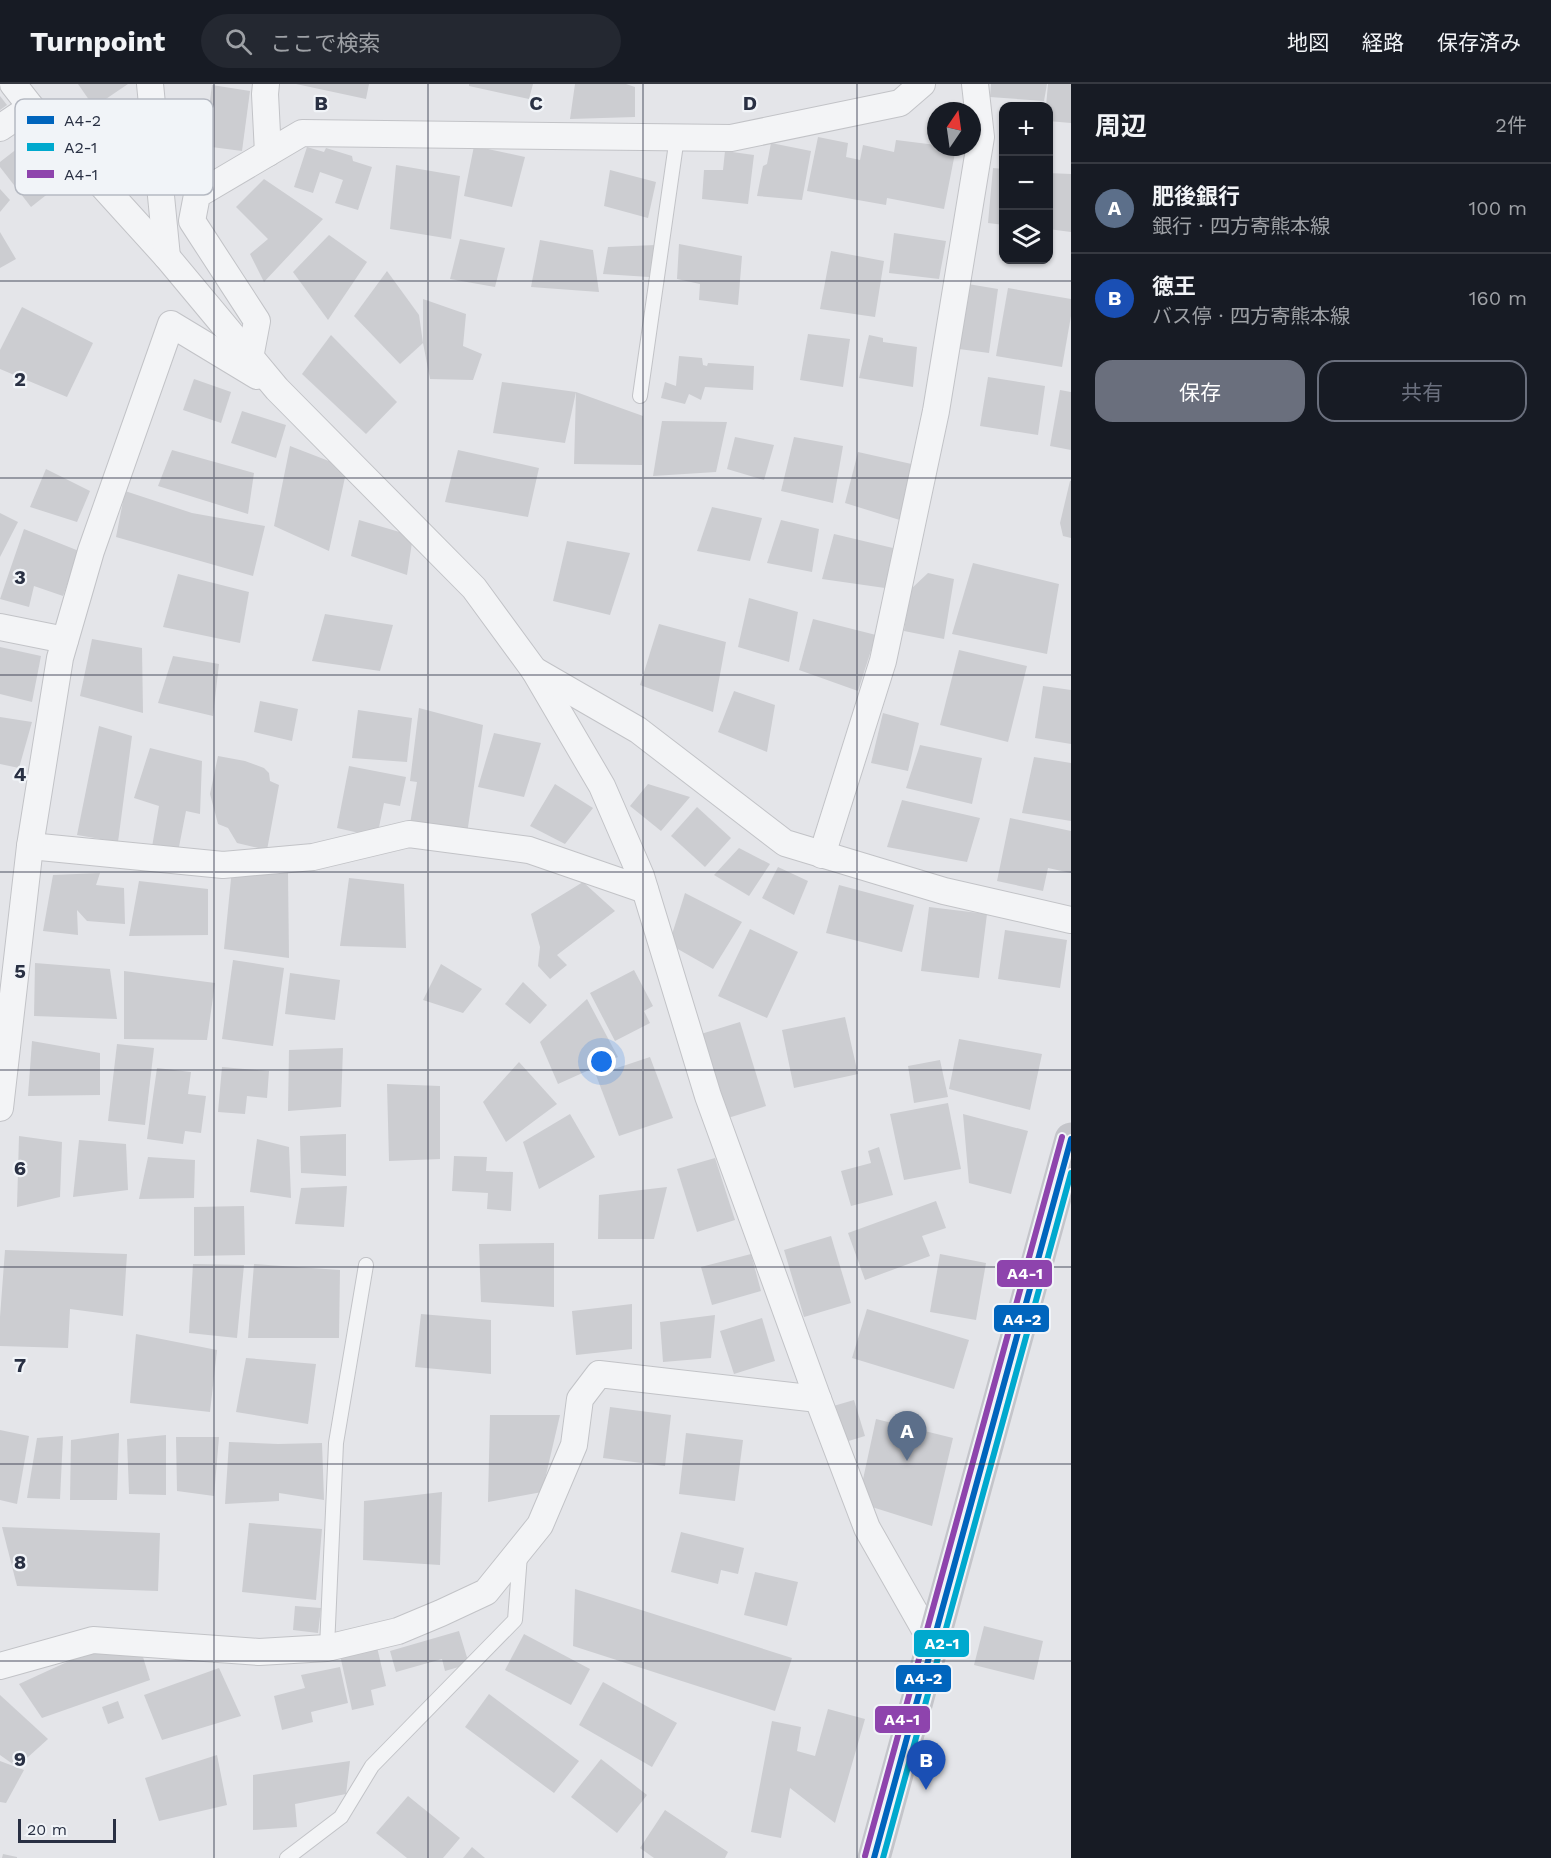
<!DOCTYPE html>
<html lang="ja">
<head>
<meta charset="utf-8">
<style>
	:root { --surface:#171b24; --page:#242831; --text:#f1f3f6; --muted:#9ea1a6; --line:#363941; --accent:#6a6f7d }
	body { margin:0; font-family:"Work Sans","Noto Sans JP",sans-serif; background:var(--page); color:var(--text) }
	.controls { position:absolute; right:18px; top:18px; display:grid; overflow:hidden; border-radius:12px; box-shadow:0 2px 4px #0004 }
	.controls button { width:54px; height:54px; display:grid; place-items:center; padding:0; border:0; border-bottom:2px solid var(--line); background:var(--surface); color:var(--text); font:30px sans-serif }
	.compass { position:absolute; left:927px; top:18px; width:54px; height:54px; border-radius:50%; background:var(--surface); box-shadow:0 2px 4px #0004; rotate:13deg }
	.scale { position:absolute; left:18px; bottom:15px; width:98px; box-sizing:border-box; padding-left:6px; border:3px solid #293043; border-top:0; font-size:16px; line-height:21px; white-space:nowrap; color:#293043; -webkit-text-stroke:4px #f1f4f8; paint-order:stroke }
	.you { position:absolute; left:602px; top:978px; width:21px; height:21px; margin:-15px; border:4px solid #fff; border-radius:50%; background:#1a73e8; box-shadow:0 0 0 9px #1a73e833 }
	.badge { display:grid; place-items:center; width:39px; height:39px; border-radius:50%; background:var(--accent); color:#fff; font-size:20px; font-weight:700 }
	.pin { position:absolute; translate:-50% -50px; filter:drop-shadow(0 2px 3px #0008) }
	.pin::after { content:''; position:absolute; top:32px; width:21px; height:18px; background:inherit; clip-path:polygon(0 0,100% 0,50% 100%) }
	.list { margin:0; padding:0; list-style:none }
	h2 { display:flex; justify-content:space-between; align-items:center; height:78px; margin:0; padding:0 24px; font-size:26px }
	h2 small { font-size:20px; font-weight:400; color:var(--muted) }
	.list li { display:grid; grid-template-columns:39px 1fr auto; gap:18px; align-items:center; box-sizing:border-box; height:90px; padding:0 24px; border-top:2px solid var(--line) }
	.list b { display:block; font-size:22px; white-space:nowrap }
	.list p { margin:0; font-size:20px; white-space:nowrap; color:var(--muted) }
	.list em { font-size:20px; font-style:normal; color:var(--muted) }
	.actions { display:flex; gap:12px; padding:18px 24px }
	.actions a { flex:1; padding:14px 0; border:2px solid var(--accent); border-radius:18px; text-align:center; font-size:21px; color:var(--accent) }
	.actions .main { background:var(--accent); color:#fff }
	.icon { flex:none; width:33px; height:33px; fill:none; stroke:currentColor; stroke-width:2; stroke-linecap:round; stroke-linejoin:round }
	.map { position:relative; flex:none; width:1071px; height:1774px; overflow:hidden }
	header { display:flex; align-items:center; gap:36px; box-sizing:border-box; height:84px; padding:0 30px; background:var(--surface); border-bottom:2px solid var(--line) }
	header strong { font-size:28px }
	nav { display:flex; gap:33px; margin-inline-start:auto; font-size:21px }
	.search { width:420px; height:54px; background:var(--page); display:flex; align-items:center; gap:15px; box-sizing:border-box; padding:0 21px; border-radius:33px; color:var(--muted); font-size:22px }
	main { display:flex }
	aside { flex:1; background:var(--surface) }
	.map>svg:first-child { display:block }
	.building { fill:#cccdd1 }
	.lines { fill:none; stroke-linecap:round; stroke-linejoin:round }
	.lane-casing { stroke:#c2c3c7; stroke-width:16 }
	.street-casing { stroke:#c2c3c7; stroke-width:28 }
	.lane { stroke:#f3f4f6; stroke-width:14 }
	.street { stroke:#f3f4f6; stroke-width:26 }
	.secondary { stroke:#c4c5ca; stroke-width:33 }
	.bus-1-casing { stroke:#f1f4f8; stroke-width:10 }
	.bus-2-casing { stroke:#f1f4f8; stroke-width:10 }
	.bus-3-casing { stroke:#f1f4f8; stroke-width:10 }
	.bus-1 { stroke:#0065bd; stroke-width:6 }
	.bus-2 { stroke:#00a9ce; stroke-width:6 }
	.bus-3 { stroke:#8e44ad; stroke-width:6 }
	.grid { fill:none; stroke:#293043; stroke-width:1.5; stroke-opacity:0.55 }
	.key { fill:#f1f4f8; stroke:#b5b9c2; stroke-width:1.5 }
	.key-label { font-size:16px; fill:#293043 }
	.grid-label { font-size:20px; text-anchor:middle; font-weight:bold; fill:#293043; stroke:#f1f4f8; stroke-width:4.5; stroke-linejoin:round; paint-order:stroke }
	.line-badge { stroke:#f1f4f8; stroke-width:2 }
	.badge-label { font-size:16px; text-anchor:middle; font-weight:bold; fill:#fff }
</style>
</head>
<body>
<header>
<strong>Turnpoint</strong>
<div class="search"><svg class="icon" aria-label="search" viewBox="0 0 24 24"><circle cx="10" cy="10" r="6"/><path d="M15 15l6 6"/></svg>ここで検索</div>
<nav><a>地図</a><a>経路</a><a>保存済み</a></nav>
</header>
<main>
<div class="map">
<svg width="1071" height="1774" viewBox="0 0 1071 1774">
	<rect width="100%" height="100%" fill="#e4e5e9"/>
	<g class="building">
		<polygon points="78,0 128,0 94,23"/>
		<polygon points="296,0 369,0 366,15"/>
		<polygon points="469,0 533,0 529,15 469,2"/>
		<polygon points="575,0 626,0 635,3 635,33 570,35"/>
		<polygon points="991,0 1047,0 1044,17 990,13"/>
		<polygon points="1048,0 1071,0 1071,39 1048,37 1048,22 1046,22"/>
		<polygon points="212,1 250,7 242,67 204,62"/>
		<polygon points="0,12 7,21 0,26"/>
		<polygon points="36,50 69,93 31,123 0,83 0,78"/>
		<polygon points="818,53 848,59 846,73 860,76 863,61 894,68 896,56 936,61 936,63 956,64 944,125 887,114 886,121 807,107"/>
		<polygon points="771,59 811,67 802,116 757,112 763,82 767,80"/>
		<polygon points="474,62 525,73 512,123 464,112"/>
		<polygon points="307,63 324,68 326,64 352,72 353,77 372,83 358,126 335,119 343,96 320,88 313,109 294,103"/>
		<polygon points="725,67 754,71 748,120 702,115 704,86 723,86"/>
		<polygon points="396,81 460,92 451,155 390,145"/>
		<polygon points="993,84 1004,85 1004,141 988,139"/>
		<polygon points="610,86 656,98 648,134 604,122"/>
		<polygon points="1048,89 1071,90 1071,148 1048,145"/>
		<polygon points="264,95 323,135 264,198 250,170 268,155 236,123"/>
		<polygon points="0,105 10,116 0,128"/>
		<polygon points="0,148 16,175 0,184"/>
		<polygon points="894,149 946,157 939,195 889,189"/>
		<polygon points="329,151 367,178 328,236 293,188"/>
		<polygon points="460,155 505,164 495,203 450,195"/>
		<polygon points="540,156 593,166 599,208 531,203"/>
		<polygon points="679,160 742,172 738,221 699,216 700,200 677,195"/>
		<polygon points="656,161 649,193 603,190 608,163"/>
		<polygon points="831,167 884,177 875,233 820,225"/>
		<polygon points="387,187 419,231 423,259 400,280 354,232"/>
		<polygon points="968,200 998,205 989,269 959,265"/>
		<polygon points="1008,204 1071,215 1071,232 1062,283 996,272"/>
		<polygon points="423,215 466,230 463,262 482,270 473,296 430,295 423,259"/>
		<polygon points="22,223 93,259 67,313 0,285 0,266"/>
		<polygon points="808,250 850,255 843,303 800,296"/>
		<polygon points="331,251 397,318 366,350 302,290"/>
		<polygon points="869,251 883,254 883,258 917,263 913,303 859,294"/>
		<polygon points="679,272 702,274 703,281 707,282 708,279 754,282 753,306 705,303 701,316 689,310 685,320 661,314 665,298 676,302"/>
		<polygon points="988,293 1045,302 1038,351 980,342"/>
		<polygon points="194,295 231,308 221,339 183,326"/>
		<polygon points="502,298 576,308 565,359 493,349"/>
		<polygon points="1060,306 1071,308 1071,366 1050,362"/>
		<polygon points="576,308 643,332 642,381 574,380"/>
		<polygon points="242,327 286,341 276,374 231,359"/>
		<polygon points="662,337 727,338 716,388 653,392"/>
		<polygon points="735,353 774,361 764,396 727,385"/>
		<polygon points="794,353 843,362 833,419 781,407"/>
		<polygon points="290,362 347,384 329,467 274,442"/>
		<polygon points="172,366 254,389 248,430 158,402"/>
		<polygon points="458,366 539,384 528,433 445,418"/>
		<polygon points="858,368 916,381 903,437 845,419"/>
		<polygon points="46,385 90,407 77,438 30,423"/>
		<polygon points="1070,397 1071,397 1071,454 1063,452 1060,439"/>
		<polygon points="125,407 192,429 265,442 253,492 116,453"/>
		<polygon points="712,423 762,434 750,477 697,467"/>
		<polygon points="0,429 18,438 0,473"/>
		<polygon points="359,436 413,452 407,491 351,472"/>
		<polygon points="781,436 819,445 812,488 767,479"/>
		<polygon points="24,445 79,467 63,512 34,502 29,523 0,515"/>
		<polygon points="834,450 893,464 885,504 822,495"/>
		<polygon points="567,457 630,469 610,531 553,517"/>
		<polygon points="973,479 1059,500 1047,570 952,550"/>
		<polygon points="928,489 954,495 944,555 904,547 910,506"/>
		<polygon points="178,490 249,508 240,559 163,543"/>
		<polygon points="749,514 798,528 789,578 738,563"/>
		<polygon points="325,530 393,541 380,587 312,577"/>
		<polygon points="813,535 876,551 858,607 799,586"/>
		<polygon points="659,540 726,558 713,628 640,601"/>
		<polygon points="92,555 142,564 143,629 80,612"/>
		<polygon points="0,563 41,572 32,618 0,610"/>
		<polygon points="959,566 1027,582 1008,658 940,641"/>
		<polygon points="173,572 219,580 213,632 158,619"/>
		<polygon points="1043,602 1071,606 1071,660 1035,654"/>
		<polygon points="734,607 775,621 767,668 718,648"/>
		<polygon points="260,617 298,625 292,657 254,648"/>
		<polygon points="419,624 483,641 467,750 410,740 417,698 410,697"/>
		<polygon points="358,626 412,634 407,678 352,674"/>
		<polygon points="883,629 919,639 908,687 871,679"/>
		<polygon points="0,633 32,638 19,684 0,680"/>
		<polygon points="99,642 132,652 118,758 77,751"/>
		<polygon points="494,649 541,659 524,713 478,703"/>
		<polygon points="920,661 982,674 972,720 906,704"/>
		<polygon points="150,664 202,677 200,730 186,727 178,768 152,763 159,722 134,714"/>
		<polygon points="218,672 245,677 264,684 269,689 270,697 279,701 267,766 237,759 228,744 218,740 210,710"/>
		<polygon points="1034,673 1071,679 1071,737 1022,729"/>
		<polygon points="349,682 406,693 400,722 384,719 377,753 337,744"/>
		<polygon points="555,700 593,724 565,760 530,742"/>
		<polygon points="648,700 690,713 661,747 630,722"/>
		<polygon points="902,716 980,734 967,778 887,763"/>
		<polygon points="697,723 731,754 705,783 671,752"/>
		<polygon points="1010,734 1071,747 1071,789 1048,784 1043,807 997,797"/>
		<polygon points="739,764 770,780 749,812 714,791"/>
		<polygon points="778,783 808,797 794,831 762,814"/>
		<polygon points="232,785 288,789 289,874 224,865"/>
		<polygon points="100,789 96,801 124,804 125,840 87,837 77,826 78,851 43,847 53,791"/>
		<polygon points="349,794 404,800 406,864 340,862"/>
		<polygon points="139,797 208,805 208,851 129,852"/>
		<polygon points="583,798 615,827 557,871 567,881 550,895 538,882 540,863 531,830"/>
		<polygon points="839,801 914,821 902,868 826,849"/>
		<polygon points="685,809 742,838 713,885 669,860"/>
		<polygon points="929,823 987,830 979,894 921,887"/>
		<polygon points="750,845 798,868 767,934 718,912"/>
		<polygon points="1005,846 1067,856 1060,904 998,895"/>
		<polygon points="233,876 284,884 273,962 222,955"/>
		<polygon points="35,879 110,885 117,935 34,932"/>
		<polygon points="441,880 482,905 463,929 423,916"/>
		<polygon points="634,886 653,922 644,927 650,939 615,957 590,909"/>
		<polygon points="124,887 215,899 207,956 124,955"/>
		<polygon points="290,889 340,896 335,936 285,930"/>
		<polygon points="523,898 547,921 530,940 505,920"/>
		<polygon points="587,915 618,973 558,1000 540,958"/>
		<polygon points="845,933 858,990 794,1004 782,946"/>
		<polygon points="740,938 766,1022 728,1034 701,950"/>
		<polygon points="959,955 1042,970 1030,1026 949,1005"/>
		<polygon points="32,957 100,969 100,1011 28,1012"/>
		<polygon points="117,960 154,964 145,1041 108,1037"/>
		<polygon points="343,964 341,1023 288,1027 289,966"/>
		<polygon points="650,973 673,1034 619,1052 596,991"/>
		<polygon points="940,976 948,1013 914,1019 908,982"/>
		<polygon points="519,978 557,1020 506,1058 483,1018"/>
		<polygon points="222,983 269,987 267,1014 247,1012 245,1030 218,1028"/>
		<polygon points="157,984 191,988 188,1010 206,1012 201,1049 185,1047 183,1060 147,1055"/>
		<polygon points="387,1000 440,1002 440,1075 389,1077"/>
		<polygon points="948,1019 961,1085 904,1096 890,1030"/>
		<polygon points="570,1030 595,1073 539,1105 523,1058"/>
		<polygon points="963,1030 1028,1047 1011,1110 969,1099"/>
		<polygon points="346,1050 346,1092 301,1089 300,1052"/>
		<polygon points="19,1052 62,1058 60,1113 17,1123"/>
		<polygon points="257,1055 289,1063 291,1114 250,1108"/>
		<polygon points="79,1056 126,1060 128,1106 73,1113"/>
		<polygon points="879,1063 893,1111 851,1122 841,1087 871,1079 868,1067"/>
		<polygon points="454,1072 487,1073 486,1087 513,1088 511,1127 487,1125 488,1109 452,1107"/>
		<polygon points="148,1073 195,1076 194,1114 139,1115"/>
		<polygon points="715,1074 735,1136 697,1148 677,1085"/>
		<polygon points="347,1102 344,1143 295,1140 301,1104"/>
		<polygon points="667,1103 654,1155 598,1155 599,1111"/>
		<polygon points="936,1117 946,1144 922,1152 930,1172 865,1196 848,1149"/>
		<polygon points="244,1122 245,1171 194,1172 194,1123"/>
		<polygon points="831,1152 851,1219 804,1233 784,1166"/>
		<polygon points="554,1159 554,1223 481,1218 479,1160"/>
		<polygon points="5,1166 127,1170 123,1232 70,1225 68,1264 0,1262 0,1233"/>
		<polygon points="751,1170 761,1207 712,1221 701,1183"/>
		<polygon points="940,1170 986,1179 976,1236 930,1228"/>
		<polygon points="193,1180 244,1181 237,1254 189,1249"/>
		<polygon points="254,1180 340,1186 339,1254 248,1254"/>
		<polygon points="632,1220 632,1265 576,1271 572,1227"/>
		<polygon points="867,1225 969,1256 954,1305 852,1274"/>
		<polygon points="421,1230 491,1236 491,1290 415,1283"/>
		<polygon points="715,1231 711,1274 663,1278 660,1238"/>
		<polygon points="762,1234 775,1277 734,1290 720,1247"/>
		<polygon points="136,1250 217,1266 210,1328 130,1319"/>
		<polygon points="246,1274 316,1280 308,1340 236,1328"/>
		<polygon points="854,1316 865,1352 842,1359 830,1323"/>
		<polygon points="610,1323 671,1331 665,1382 603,1374"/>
		<polygon points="490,1331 560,1331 542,1408 488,1418"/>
		<polygon points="876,1335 953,1354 932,1442 872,1423 862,1400"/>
		<polygon points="0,1346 29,1352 17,1420 0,1416"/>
		<polygon points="119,1349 117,1416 70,1416 71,1356"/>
		<polygon points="686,1349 743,1356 735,1417 679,1410"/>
		<polygon points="166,1351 166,1411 129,1410 127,1355"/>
		<polygon points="63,1352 60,1415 27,1414 37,1354"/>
		<polygon points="176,1353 219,1353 214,1412 177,1407"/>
		<polygon points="229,1358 278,1360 322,1359 324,1416 279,1409 279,1417 225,1420"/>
		<polygon points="442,1408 440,1481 363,1476 364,1417"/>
		<polygon points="249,1439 322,1445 316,1516 242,1508"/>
		<polygon points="2,1443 160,1449 158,1507 17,1502"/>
		<polygon points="681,1448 744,1464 738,1490 721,1486 718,1500 671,1488"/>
		<polygon points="755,1488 798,1498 787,1542 744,1531"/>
		<polygon points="575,1505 792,1574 775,1627 573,1562"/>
		<polygon points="295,1522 321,1524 318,1549 293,1546"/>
		<polygon points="984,1542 1043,1557 1034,1596 974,1581"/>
		<polygon points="459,1547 469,1580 445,1587 442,1575 396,1588 390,1567"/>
		<polygon points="524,1550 590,1585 571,1621 505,1586"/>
		<polygon points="377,1563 386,1602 371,1606 374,1621 352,1626 340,1571"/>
		<polygon points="93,1566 143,1573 150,1596 42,1634 19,1600"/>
		<polygon points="340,1583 348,1619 311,1628 313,1638 282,1646 274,1612 305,1604 301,1591"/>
		<polygon points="219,1584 241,1632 162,1656 144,1611"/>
		<polygon points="603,1598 677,1639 652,1683 579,1641"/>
		<polygon points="489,1610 579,1677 554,1709 465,1643"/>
		<polygon points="0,1611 48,1655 17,1683 0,1671"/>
		<polygon points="118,1617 124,1634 108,1640 102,1623"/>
		<polygon points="828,1625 865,1635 835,1739 790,1704 781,1754 751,1748 772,1637 801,1643 797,1667 815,1672"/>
		<polygon points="217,1671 227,1721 159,1737 145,1694"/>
		<polygon points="601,1675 647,1711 617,1749 571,1713"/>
		<polygon points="0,1677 24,1686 6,1719 0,1718"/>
		<polygon points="350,1677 346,1710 295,1720 297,1743 253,1746 253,1691"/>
		<polygon points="408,1712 460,1754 443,1774 407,1774 376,1749"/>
		<polygon points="665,1726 728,1768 725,1774 654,1774 640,1764"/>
		<polygon points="472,1763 485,1774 463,1774"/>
		<polygon points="3,1770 17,1773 17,1774 2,1774"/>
	</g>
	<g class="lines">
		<defs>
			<g id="lane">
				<polyline points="640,312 677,53"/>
				<polyline points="327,1564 336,1359 366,1181"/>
				<polyline points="287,1774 341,1733 372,1682 515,1536 520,1471"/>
			</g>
			<g id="street">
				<polyline points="13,0 31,23 167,173 277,305 474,504 534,586 602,702 641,792 708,1012 818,1315 867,1444 933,1560"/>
				<polyline points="150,0 167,173"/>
				<polyline points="266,0 265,10 268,69"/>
				<polyline points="0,44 31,23"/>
				<polyline points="250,274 257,237 192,137 197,111 302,49 731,54 900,19 922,0"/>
				<polyline points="0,543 65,556"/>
				<polyline points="534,586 638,646 785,759 944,807 1071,836"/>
				<polyline points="30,762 223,781 313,773 409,750 529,766 645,806"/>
				<polyline points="822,771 883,577 936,327 981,53 975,0"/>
				<polyline points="0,1024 30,762 60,574 91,467 171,240 257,292"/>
				<polyline points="0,1582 93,1556 259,1568 327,1564 398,1547 441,1529 486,1508 540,1441 574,1361 580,1315 599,1290 818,1315"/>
			</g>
		</defs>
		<use href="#lane" class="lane-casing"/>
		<use href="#street" class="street-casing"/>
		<use href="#lane" class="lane"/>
		<use href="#street" class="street"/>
		<polyline class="secondary" points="874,1774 1071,1055"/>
		<defs>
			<polyline id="bus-1" points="874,1774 1071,1055"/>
			<polyline id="bus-2" points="883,1774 1071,1089"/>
			<polyline id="bus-3" points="865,1772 1062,1053"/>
		</defs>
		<use href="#bus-1" class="bus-1-casing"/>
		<use href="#bus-2" class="bus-2-casing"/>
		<use href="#bus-3" class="bus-3-casing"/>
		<use href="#bus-1" class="bus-1"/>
		<use href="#bus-2" class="bus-2"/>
		<use href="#bus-3" class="bus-3"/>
	</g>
	<path class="grid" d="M214,0V1774M428,0V1774M643,0V1774M857,0V1774M0,197H1071M0,394H1071M0,591H1071M0,788H1071M0,986H1071M0,1183H1071M0,1380H1071M0,1577H1071"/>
	<rect x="15" y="15" width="198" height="96" rx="9" class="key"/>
	<rect x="27" y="32" width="27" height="8" fill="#0065bd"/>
	<rect x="27" y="59" width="27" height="8" fill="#00a9ce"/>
	<rect x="27" y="86" width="27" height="8" fill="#8e44ad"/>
	<g class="key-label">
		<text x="64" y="42">A4-2</text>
		<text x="64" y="69">A2-1</text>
		<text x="64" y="96">A4-1</text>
	</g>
	<g class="grid-label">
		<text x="321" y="26">B</text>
		<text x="536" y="26">C</text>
		<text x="750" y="26">D</text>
		<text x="20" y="302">2</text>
		<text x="20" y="500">3</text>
		<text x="20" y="697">4</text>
		<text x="20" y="894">5</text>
		<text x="20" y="1091">6</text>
		<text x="20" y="1288">7</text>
		<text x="20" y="1485">8</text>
		<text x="20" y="1682">9</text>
	</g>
	<g class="line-badge">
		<rect x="996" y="1175" width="57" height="29" rx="6" fill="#8e44ad"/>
		<rect x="993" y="1220" width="57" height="29" rx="6" fill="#0065bd"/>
		<rect x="913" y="1545" width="57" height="29" rx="6" fill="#00a9ce"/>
		<rect x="895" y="1580" width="57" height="29" rx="6" fill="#0065bd"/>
		<rect x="874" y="1621" width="57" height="29" rx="6" fill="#8e44ad"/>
	</g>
	<g class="badge-label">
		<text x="1025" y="1195">A4-1</text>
		<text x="1022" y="1241">A4-2</text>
		<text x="942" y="1565">A2-1</text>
		<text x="923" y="1600">A4-2</text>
		<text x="902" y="1641">A4-1</text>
	</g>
</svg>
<div class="controls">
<button>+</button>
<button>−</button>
<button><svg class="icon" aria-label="layers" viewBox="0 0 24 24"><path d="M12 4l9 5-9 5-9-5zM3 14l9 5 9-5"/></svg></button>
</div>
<svg class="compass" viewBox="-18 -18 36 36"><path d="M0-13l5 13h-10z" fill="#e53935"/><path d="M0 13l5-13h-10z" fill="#9ea1a6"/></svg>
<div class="scale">20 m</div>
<div class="you"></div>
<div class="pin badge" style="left:907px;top:1377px;background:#5c6f8a">A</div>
<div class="pin badge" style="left:926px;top:1706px;background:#1a4fb4">B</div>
</div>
<aside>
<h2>周辺<small>2件</small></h2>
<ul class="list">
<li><span class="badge" style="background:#5c6f8a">A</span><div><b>肥後銀行</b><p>銀行 · 四方寄熊本線</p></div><em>100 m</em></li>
<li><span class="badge" style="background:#1a4fb4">B</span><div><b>徳王</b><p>バス停 · 四方寄熊本線</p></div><em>160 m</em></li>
</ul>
<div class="actions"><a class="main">保存</a><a>共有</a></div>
</aside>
</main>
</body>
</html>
